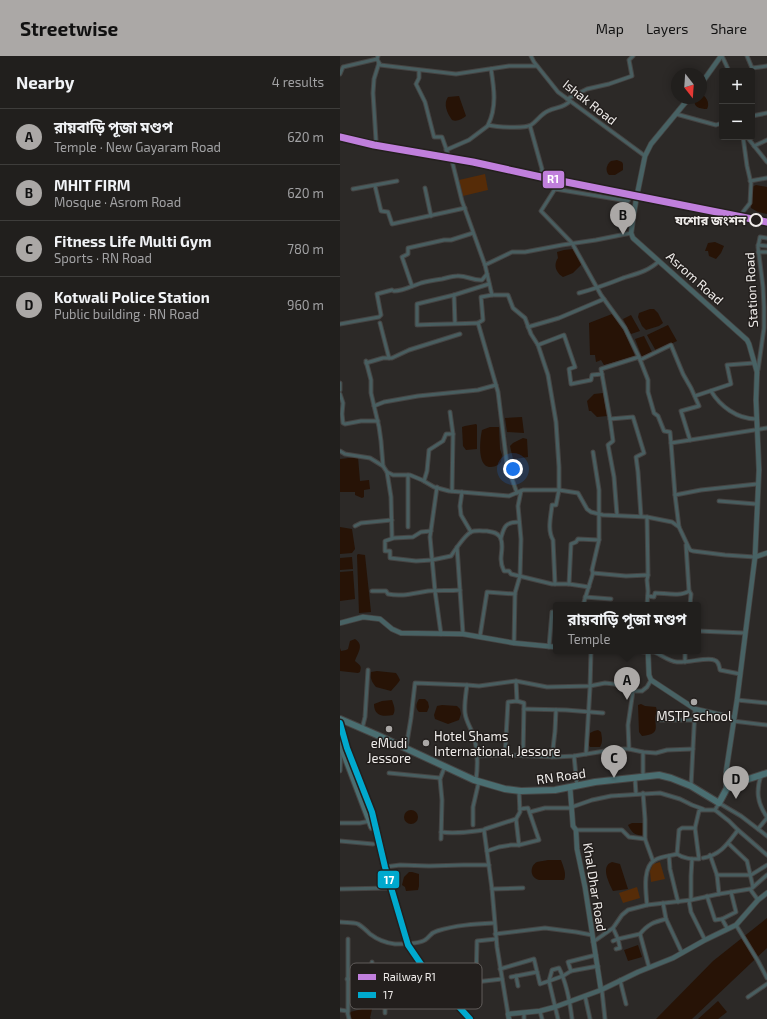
<!DOCTYPE html>
<html lang="en">
<head>
<meta charset="utf-8">
<style>
	:root { --surface:#211f1d; --page:#292726; --text:#f1f3f6; --muted:#a2a2a4; --line:#3e3d3b; --accent:#aba8a6 }
	body { margin:0; font-family:"Exo 2","Noto Sans Bengali",sans-serif; background:var(--page); color:var(--text) }
	.controls { position:absolute; right:12px; top:12px; display:grid; overflow:hidden; border-radius:4px; box-shadow:0 2px 10px #0003 }
	.controls button { width:36px; height:36px; display:grid; place-items:center; padding:0; border:0; border-bottom:1px solid var(--line); background:var(--surface); color:var(--text); font:20px sans-serif }
	.compass { position:absolute; left:331px; top:12px; width:36px; height:36px; border-radius:50%; background:var(--surface); box-shadow:0 2px 10px #0003; rotate:163deg }
	.you { position:absolute; left:173px; top:413px; width:14px; height:14px; margin:-10px; border:3px solid #fff; border-radius:50%; background:#1a73e8; box-shadow:0 0 0 6px #1a73e833 }
	.badge { display:grid; place-items:center; width:26px; height:26px; border-radius:50%; background:var(--accent); color:#111; font-size:13px; font-weight:700 }
	.pin { position:absolute; translate:-50% -33px; filter:drop-shadow(0 1px 2px #0008) }
	.pin::after { content:''; position:absolute; top:21px; width:14px; height:12px; background:inherit; clip-path:polygon(0 0,100% 0,50% 100%) }
	.popup { position:absolute; left:213px; top:546px; width:148px; height:52px; box-sizing:border-box; display:grid; place-content:center; border-radius:4px; background:var(--surface); filter:drop-shadow(0 1px 3px #0005); font-size:13px; white-space:nowrap; color:var(--muted) }
	.popup b { font-size:15px; color:var(--text) }
	.popup::after { content:''; position:absolute; left:50%; top:100%; margin-left:-8px; border:8px solid transparent; border-top-color:var(--surface) }
	.list { margin:0; padding:0; list-style:none }
	h2 { display:flex; justify-content:space-between; align-items:center; height:52px; margin:0; padding:0 16px; font-size:17px }
	h2 small { font-size:13px; font-weight:400; color:var(--muted) }
	.list li { display:grid; grid-template-columns:26px 1fr auto; gap:12px; align-items:center; box-sizing:border-box; height:56px; padding:0 16px; border-top:1px solid var(--line) }
	.list b { display:block; font-size:15px; white-space:nowrap }
	.list p { margin:0; font-size:13px; white-space:nowrap; color:var(--muted) }
	.list em { font-size:13px; font-style:normal; color:var(--muted) }
	.map { position:relative; flex:none; width:427px; height:963px; overflow:hidden }
	header { display:flex; align-items:center; gap:24px; box-sizing:border-box; height:56px; padding:0 20px; background:var(--accent); color:#111 }
	header strong { font-size:19px }
	nav { display:flex; gap:22px; margin-inline-start:auto; font-size:14px }
	main { display:flex }
	aside { flex:1; background:var(--surface) }
	.map>svg:first-child { display:block }
	.green { fill:#562c08 }
	.water { fill:#271306 }
	.lines { fill:none; stroke-linecap:round; stroke-linejoin:round }
	.street-casing { stroke:#464443; stroke-width:5 }
	.secondary-casing { stroke:#464443; stroke-width:6 }
	.highway-casing { stroke:#464443; stroke-width:8 }
	.street { stroke:#495e60; stroke-width:3 }
	.secondary { stroke:#486264; stroke-width:4.5 }
	.highway { stroke:#4a6e71; stroke-width:6 }
	.bus-1-casing { stroke:#231f1d; stroke-width:9 }
	.bus-1 { stroke:#00a9ce; stroke-width:6 }
	.rail-1-casing { stroke:#231f1d; stroke-width:10 }
	.rail-1 { stroke:#c07fdc; stroke-width:7 }
	.stop-dot { fill:#231f1d; stroke:#efecea; stroke-width:2 }
	.poi-dot { fill:#aba8a6; stroke:#231f1d; stroke-width:1.5 }
	.labels { text-anchor:middle; stroke-width:3; stroke-linejoin:round; paint-order:stroke }
	.street-label { font-size:13px; fill:#efecea; stroke:#231f1d }
	.stop-label { font-size:13px; font-weight:bold; fill:#efecea; stroke:#231f1d; text-anchor:end }
	.poi-label { font-size:13px; fill:#efecea; stroke:#231f1d }
	.key { fill:#231f1d; stroke:#605c5a; stroke-width:1 }
	.key-label { font-size:11px; fill:#efecea }
	.line-badge { stroke:#231f1d; stroke-width:1.5 }
	.badge-label { font-size:11px; text-anchor:middle; font-weight:bold; fill:#fff }
</style>
</head>
<body>
<header>
<strong>Streetwise</strong>
<nav><a>Map</a><a>Layers</a><a>Share</a></nav>
</header>
<main>
<aside>
<h2>Nearby<small>4 results</small></h2>
<ul class="list">
<li><span class="badge">A</span><div><b>রায়বাড়ি পূজা মণ্ডপ</b><p>Temple · New Gayaram Road</p></div><em>620 m</em></li>
<li><span class="badge">B</span><div><b>MHIT FIRM</b><p>Mosque · Asrom Road</p></div><em>620 m</em></li>
<li><span class="badge">C</span><div><b>Fitness Life Multi Gym</b><p>Sports · RN Road</p></div><em>780 m</em></li>
<li><span class="badge">D</span><div><b>Kotwali Police Station</b><p>Public building · RN Road</p></div><em>960 m</em></li>
</ul>
</aside>
<div class="map">
<svg width="427" height="963" viewBox="0 0 427 963">
	<rect width="100%" height="100%" fill="#2c2927"/>
	<g class="green">
		<polygon points="145,118 148,134 123,140 119,124"/>
		<polygon points="320,806 325,823 311,826 310,815 313,808"/>
		<polygon points="297,831 300,842 283,847 279,837"/>
	</g>
	<g class="water">
		<path d="M361,39H363C367,42 370,48 367,53C361,53 351,51 356,42H361Z"/>
		<path d="M119,40L126,60C122,63 117,66 112,64C107,57 103,48 108,41Z"/>
		<path d="M277,104L282,106L283,108V114L275,119H269C265,115 266,109 271,105Z"/>
		<polygon points="416,129 427,131 427,158 418,156 411,152 412,131"/>
		<polygon points="375,186 384,190 381,197 376,203 369,200 368,195 365,195 368,187"/>
		<path d="M233,193L241,206V209L233,217L223,221C216,217 213,209 218,202L217,196L224,194Z"/>
		<polygon points="310,253 314,253 318,257 323,267 319,270 306,274 302,270 298,261 299,257"/>
		<polygon points="272,258 284,275 295,300 264,309 261,304 256,306 255,299 250,299 249,267"/>
		<polygon points="291,259 300,275 291,278 283,263"/>
		<polygon points="328,269 337,285 316,295 307,279"/>
		<polygon points="304,280 312,296 302,301 295,283"/>
		<polygon points="263,337 267,360 257,361 251,355 249,355 247,345 254,338"/>
		<polygon points="182,361 184,377 167,376 165,362"/>
		<polygon points="136,368 137,369 137,393 126,394 123,390 122,371 125,370"/>
		<path d="M150,371H159L160,393L162,399L161,406C158,410 154,411 149,411C137,409 140,383 142,374Z"/>
		<polygon points="183,382 187,383 188,401 175,403 173,403 170,390 173,387"/>
		<polygon points="18,401 20,425 29,424 30,433 24,434 24,441 22,442 15,439 15,436 0,436 0,403"/>
		<polygon points="0,471 12,473 15,493 12,497 0,498"/>
		<polygon points="18,498 25,499 31,556 19,557 17,499"/>
		<polygon points="12,501 13,513 0,514 0,502"/>
		<polygon points="13,515 15,543 0,545 0,516"/>
		<path d="M15,583C25,589 17,598 15,605C20,610 22,609 20,616L18,617L0,615V592L1,595L6,594L8,593L10,585Z"/>
		<path d="M37,615L56,617L58,620L60,624C58,628 54,631 51,635L36,631C32,626 30,623 31,616Z"/>
		<path d="M79,643H85L88,646L89,651L87,656H79C75,652 76,648 79,643Z"/>
		<path d="M52,644C54,650 56,654 53,659C43,661 34,660 34,648L42,645Z"/>
		<path d="M301,648L305,650L316,651L317,655C311,667 325,678 302,680L299,676L298,649Z"/>
		<polygon points="102,649 117,650 120,653 121,658 119,664 108,668 95,663 94,659 97,650"/>
		<path d="M258,674L261,676C262,682 263,686 260,691H250L248,687L250,677L254,675Z"/>
		<circle cx="71" cy="761" r="7"/>
		<path d="M292,767H303L304,771V779C295,780 292,777 288,769Z"/>
		<path d="M208,804H221C223,810 227,818 224,824H200C190,823 189,810 197,806C200,805 205,805 208,804Z"/>
		<path d="M272,806L280,808L288,833L273,835C269,827 260,810 272,806Z"/>
		<polygon points="69,816 72,816 79,818 79,830 78,834 66,835 65,831 62,829 64,821"/>
		<polygon points="427,862 427,892 352,963 316,963 373,905"/>
		<polygon points="298,889 302,901 288,905 284,894"/>
		<path d="M19,928H32V949C18,949 15,941 19,928Z"/>
		<polygon points="378,945 387,956 378,963 358,963"/>
		<polygon points="26,952 32,953 30,962 31,963 11,963 10,956"/>
	</g>
	<g class="lines">
		<defs>
			<g id="street">
				<polyline points="38,0 37,3 40,9 116,18 169,10 197,10"/>
				<polyline points="191,0 194,6 218,36 305,100"/>
				<polyline points="382,0 389,15"/>
				<polyline points="407,0 412,12 427,10"/>
				<path d="M151,13C154,32 157,51 148,69C156,71 184,73 191,69C197,65 201,58 208,55C216,51 224,52 230,45"/>
				<polyline points="79,14 79,22 76,28 85,46 94,81 102,81 108,98 112,105 122,145 145,209 172,196 185,196 222,189 256,184 291,177"/>
				<polyline points="0,18 3,11 37,3"/>
				<polyline points="227,43 247,33 269,28 292,20 289,4 293,0"/>
				<polyline points="336,58 376,69 382,67"/>
				<polyline points="412,60 427,57"/>
				<polyline points="190,70 202,113 201,121"/>
				<polyline points="407,81 427,106"/>
				<polyline points="36,84 33,37 34,23 39,7"/>
				<polyline points="414,90 427,84"/>
				<polyline points="106,94 129,84 149,69"/>
				<polyline points="410,125 427,122"/>
				<polyline points="35,130 41,155 48,156 52,168 125,152"/>
				<polyline points="85,132 91,160"/>
				<polyline points="13,133 57,125"/>
				<polyline points="290,140 288,145 215,133 201,155 232,187 261,239 285,272 299,301"/>
				<polyline points="399,161 410,147 411,127 407,110 403,81"/>
				<polyline points="418,189 427,190"/>
				<polyline points="418,196 427,196"/>
				<path d="M145,209L152,239H168L173,252L185,262L191,278L198,289L208,319L216,366L219,411V434L216,449H212C211,460 207,474 213,484L215,528"/>
				<polyline points="72,230 62,201 68,198 68,192 104,184 111,184 133,177"/>
				<path d="M54,235C63,235 72,230 81,227C88,225 95,224 102,223C107,222 112,220 117,220C126,219 133,225 142,224L147,218"/>
				<path d="M239,237C254,233 268,228 283,222C296,218 309,215 319,205"/>
				<polyline points="114,239 149,228"/>
				<polyline points="40,267 49,302"/>
				<polyline points="138,267 143,264 141,241 152,239"/>
				<polyline points="0,268 39,261 41,259 37,238 52,234"/>
				<path d="M115,268L114,239L77,248V269C98,268 118,268 138,267L158,336L167,409L177,437"/>
				<polyline points="188,271 219,262 264,243"/>
				<polyline points="198,289 224,279 235,311 229,313 231,328 251,324 252,319 262,318"/>
				<polyline points="300,304 331,289 343,318 351,332 359,350 341,355 350,384"/>
				<polyline points="26,305 31,324 31,337 39,371 41,385 43,410"/>
				<polyline points="26,307 43,302 52,302 69,294 120,278"/>
				<polyline points="418,314 424,272 424,251 423,231 418,191 420,181 427,182"/>
				<polyline points="0,327 0,334"/>
				<path d="M371,335C380,350 397,363 416,363"/>
				<polyline points="0,338 3,347 2,358 3,367 5,368 21,365 38,365"/>
				<polyline points="355,340 391,328 387,309 414,307"/>
				<polyline points="34,350 44,346 78,340 138,334 156,329"/>
				<polyline points="110,356 113,378 112,435"/>
				<polyline points="270,363 273,385 268,389 274,421 277,459"/>
				<polyline points="0,395 5,398 30,402 43,410 47,416 53,419 70,419 82,424 94,431 109,435 169,440 183,434 219,434 238,437 247,453 251,456 263,459 307,461 332,466 339,471 348,490 350,494 353,495 385,499 415,501"/>
				<polyline points="47,416 51,441 52,482"/>
				<polyline points="68,419 68,471"/>
				<polyline points="84,425 87,415 89,394 103,385 106,378 113,378"/>
				<polyline points="97,431 90,481 95,535 101,578"/>
				<polyline points="122,436 120,450 121,459 131,476"/>
				<polyline points="335,439 361,434 417,428"/>
				<polyline points="379,445 416,448"/>
				<polyline points="301,460 298,416 296,401 304,397 293,361 270,363 261,313 299,301 308,324 308,336 314,357 318,360 324,375 330,376 331,387"/>
				<polyline points="307,461 308,519"/>
				<polyline points="15,470 21,467 52,464"/>
				<polyline points="339,471 335,439 331,387 427,372"/>
				<path d="M91,475L81,476L73,481L54,482L45,485V495H50V502L76,505L92,504L111,500C115,494 125,479 131,476C135,474 142,475 147,475C152,476 157,476 160,481C164,488 161,496 161,503C161,507 162,511 164,515H169L171,518L212,528H229L249,531"/>
				<path d="M161,482C164,470 166,466 179,466"/>
				<polyline points="117,491 123,578"/>
				<polyline points="253,517 286,520 308,519 307,524 308,535 307,549"/>
				<polyline points="229,528 231,488 236,486 238,483 259,484"/>
				<path d="M32,535H46L48,538C62,541 74,537 88,535C99,534 109,535 120,534"/>
				<polyline points="349,535 351,538 350,549"/>
				<path d="M308,540L314,541L315,537C325,537 340,541 349,535L346,489"/>
				<polyline points="245,541 271,543"/>
				<polyline points="244,549 244,546 253,517 252,514 259,484 259,434 253,396"/>
				<polyline points="358,575 405,577"/>
				<polyline points="140,580 147,536 175,538"/>
				<polyline points="174,587 175,537 180,520 181,483 178,450 181,435"/>
				<polyline points="209,591 212,556 216,557"/>
				<path d="M308,595C310,596 312,596 314,596C322,599 328,605 337,606C347,607 368,601 374,604C379,605 379,610 380,614L400,618"/>
				<polyline points="345,606 345,595"/>
				<polyline points="176,625 177,645"/>
				<polyline points="127,629 139,630 176,625 207,631 250,630 265,627 274,628 293,635 302,635 307,631 311,624"/>
				<polyline points="397,644 427,647"/>
				<polyline points="184,653 226,654 263,657"/>
				<polyline points="320,664 354,664"/>
				<polyline points="393,665 427,669"/>
				<polyline points="22,673 25,661 28,614"/>
				<path d="M66,692L71,662L75,627L127,629C126,638 124,648 125,657C126,665 130,671 133,678C138,693 138,709 136,724"/>
				<polyline points="289,693 288,669 293,635"/>
				<polyline points="303,696 303,721"/>
				<polyline points="246,698 250,632 251,595"/>
				<polyline points="165,699 168,646 177,645 184,647 183,700"/>
				<polyline points="137,700 165,699 215,701 234,700 277,693 289,693 303,696 316,697 327,694 353,693"/>
				<polyline points="234,700 237,730"/>
				<polyline points="212,701 215,675 216,654"/>
				<polyline points="0,715 1,693"/>
				<polyline points="49,717 100,722"/>
				<path d="M421,719C416,735 417,747 427,761"/>
				<polyline points="295,722 296,738"/>
				<polyline points="351,730 355,653"/>
				<polyline points="303,737 305,763 305,783"/>
				<polyline points="232,751 252,744 271,740 320,737 340,743 352,749 363,753"/>
				<polyline points="190,756 205,752 232,752"/>
				<polyline points="176,763 179,789"/>
				<polyline points="0,767 20,767 30,765"/>
				<polyline points="133,769 133,751 139,725"/>
				<polyline points="418,773 427,762"/>
				<polyline points="236,774 282,774 289,781 305,783 313,805"/>
				<path d="M101,776C117,778 128,776 144,774"/>
				<polyline points="427,780 401,760 379,747 375,754 389,765 398,774 427,799"/>
				<polyline points="101,783 102,744 100,723 105,710"/>
				<polyline points="0,785 33,788"/>
				<polyline points="388,787 407,805 413,831"/>
				<polyline points="147,795 159,791 171,789 179,789 199,784 188,752 180,753"/>
				<polyline points="337,798 339,774 342,772 355,772 359,755 361,754 375,754"/>
				<polyline points="370,799 377,819 379,838"/>
				<polyline points="329,800 330,813 338,846"/>
				<path d="M363,802C381,799 388,787 398,774"/>
				<polyline points="45,811 60,809 89,810 123,809 149,809"/>
				<polyline points="377,819 411,819 427,809"/>
				<polyline points="412,832 427,819"/>
				<polyline points="0,833 51,832"/>
				<polyline points="152,833 183,832"/>
				<polyline points="367,840 375,864 382,863 387,872"/>
				<polyline points="351,844 351,820 352,803"/>
				<polyline points="349,845 351,856 365,884"/>
				<path d="M307,849C306,836 302,811 315,804C322,800 330,800 337,798C344,803 352,803 359,803L355,772"/>
				<polyline points="326,863 342,897"/>
				<polyline points="382,863 396,856 391,836"/>
				<path d="M0,866C6,867 12,866 18,868C23,871 26,874 30,878C38,884 45,887 55,888C62,888 79,888 85,884C90,881 90,877 97,875C116,869 135,868 154,867"/>
				<polyline points="396,869 418,905 427,922"/>
				<polyline points="273,872 278,883 300,878"/>
				<polyline points="155,878 205,872 236,876 252,879"/>
				<polyline points="156,883 137,885 136,926 162,923"/>
				<polyline points="273,885 278,883 280,892 276,893"/>
				<polyline points="253,886 273,872 282,859 288,854 307,849 351,844 379,838 410,833 418,844"/>
				<path d="M309,911L300,878C308,868 314,866 326,863L323,847"/>
				<polyline points="160,913 194,903 200,928 209,925 218,963"/>
				<polyline points="231,915 228,906 256,899"/>
				<polyline points="176,920 178,930"/>
				<polyline points="171,921 197,916"/>
				<polyline points="7,923 37,924 45,943 45,957"/>
				<polyline points="31,924 32,906"/>
				<polyline points="280,924 286,948"/>
				<path d="M209,925L212,914L219,912C227,928 230,946 232,963"/>
				<polyline points="209,925 223,920 231,915 258,910"/>
				<polyline points="262,935 265,963"/>
				<polyline points="245,940 250,963"/>
				<polyline points="408,941 427,928"/>
				<polyline points="0,954 7,955 9,963"/>
				<polyline points="200,955 202,963"/>
				<polyline points="8,956 8,883"/>
				<polyline points="184,957 184,963"/>
				<polyline points="168,958 157,891 152,833 144,774 145,773 176,763 180,756 179,735"/>
			</g>
			<g id="secondary">
				<polyline points="361,28 381,0"/>
				<polyline points="349,42 311,88 305,100 296,144 291,177 293,182 407,284 409,288 417,316 416,344 419,414 415,501 397,644 386,716 386,734"/>
				<polyline points="415,501 427,497"/>
				<polyline points="0,567 23,561 40,563 52,573 61,577 123,578 174,587 216,591"/>
				<polyline points="301,595 308,596 309,619 311,624 355,653 394,662"/>
				<polyline points="230,731 233,770 236,774 237,793 245,831 261,934"/>
				<polyline points="169,963 168,958 200,955 215,951 261,934 298,916 333,902 365,884 396,869 418,844 427,837"/>
			</g>
			<g id="highway">
				<polyline points="0,663 37,679 134,724 165,733 181,735 215,734 255,726 319,719 331,722 351,730 379,747 386,734 390,729 427,717"/>
				<polyline points="0,667 7,692 32,756 45,811 68,889 83,911 130,963"/>
				<polyline points="0,687 32,771"/>
			</g>
		</defs>
		<use href="#street" class="street-casing"/>
		<use href="#secondary" class="secondary-casing"/>
		<use href="#highway" class="highway-casing"/>
		<use href="#street" class="street"/>
		<use href="#secondary" class="secondary"/>
		<use href="#highway" class="highway"/>
		<defs>
			<polyline id="bus-1" points="0,667 7,692 32,756 45,811 68,889 83,911 130,963"/>
		</defs>
		<use href="#bus-1" class="bus-1-casing"/>
		<use href="#bus-1" class="bus-1"/>
		<defs>
			<polyline id="rail-1" points="0,81 34,89 133,106 201,121 427,166"/>
		</defs>
		<use href="#rail-1" class="rail-1-casing"/>
		<use href="#rail-1" class="rail-1"/>
	</g>
	<circle class="stop-dot" cx="416" cy="164" r="6"/>
	<g class="poi-dot">
		<circle cx="354" cy="646" r="4"/>
		<circle cx="49" cy="673" r="4"/>
		<circle cx="86" cy="687" r="4"/>
	</g>
	<g class="labels">
		<g class="street-label">
			<text transform="translate(250 46) rotate(38)" y="5">Ishak Road</text>
			<text transform="translate(355 222) rotate(42)" y="5">Asrom Road</text>
			<text transform="translate(411 234) rotate(-93)" y="5">Station Road</text>
			<text transform="translate(221 720) rotate(-8)" y="5">RN Road</text>
			<text transform="translate(255 831) rotate(81)" y="5">Khal Dhar Road</text>
		</g>
		<g class="stop-label">
			<text x="406" y="169">যশোর জংশন</text>
		</g>
		<g class="poi-label">
			<text x="354" y="665">MSTP school</text>
			<text x="94" y="685" text-anchor="start">Hotel Shams<tspan x="94" dy="15">International, Jessore</tspan></text>
			<text x="49" y="692">eMudi<tspan x="49" dy="15">Jessore</tspan></text>
		</g>
	</g>
	<rect x="10" y="907" width="132" height="46" rx="6" class="key"/>
	<rect x="18" y="918" width="18" height="6" fill="#c07fdc"/>
	<rect x="18" y="936" width="18" height="6" fill="#00a9ce"/>
	<g class="key-label">
		<text x="43" y="925">Railway R1</text>
		<text x="43" y="943">17</text>
	</g>
	<g class="line-badge">
		<rect x="202" y="114" width="23" height="19" rx="4" fill="#c07fdc"/>
		<rect x="37" y="814" width="23" height="19" rx="4" fill="#00a9ce"/>
	</g>
	<g class="badge-label">
		<text x="213" y="127">R1</text>
		<text x="49" y="828">17</text>
	</g>
</svg>
<div class="controls">
<button>+</button>
<button>−</button>
</div>
<svg class="compass" viewBox="-18 -18 36 36"><path d="M0-13l5 13h-10z" fill="#e53935"/><path d="M0 13l5-13h-10z" fill="#a2a2a4"/></svg>
<div class="you"></div>
<div class="pin badge" style="left:287px;top:644px">A</div>
<div class="popup"><b>রায়বাড়ি পূজা মণ্ডপ</b>Temple</div>
<div class="pin badge" style="left:283px;top:179px">B</div>
<div class="pin badge" style="left:274px;top:722px">C</div>
<div class="pin badge" style="left:396px;top:743px">D</div>
</div>
</main>
</body>
</html>
